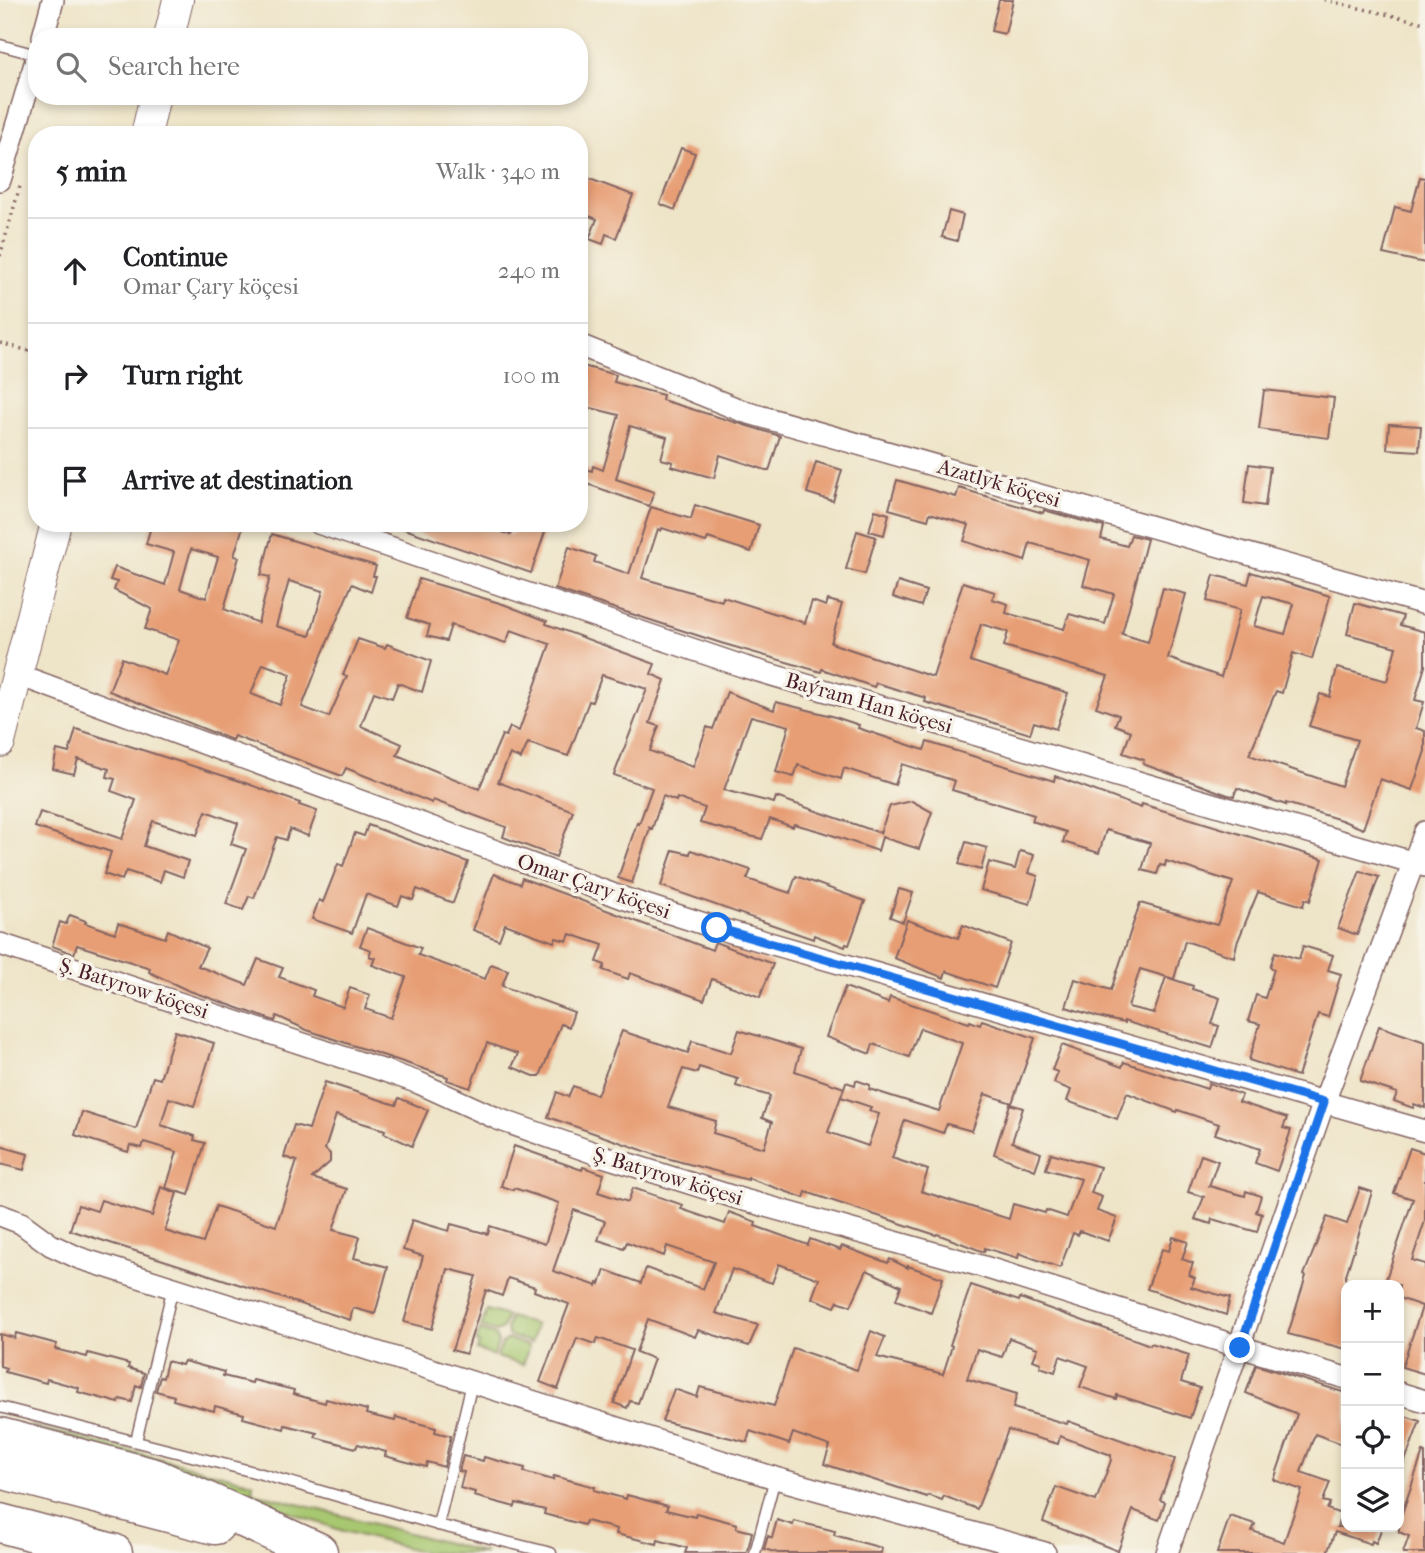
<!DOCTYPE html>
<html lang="en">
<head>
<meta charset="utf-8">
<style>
	:root { --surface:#fff; --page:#f2f2f2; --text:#202124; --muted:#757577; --line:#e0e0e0 }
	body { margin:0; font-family:"IM FELL French Canon",serif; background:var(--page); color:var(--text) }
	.controls { position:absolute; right:21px; bottom:21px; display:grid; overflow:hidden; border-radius:14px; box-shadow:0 4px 10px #0003 }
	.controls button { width:63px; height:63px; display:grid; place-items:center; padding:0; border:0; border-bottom:2px solid var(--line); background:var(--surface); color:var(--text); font:35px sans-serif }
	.stop { position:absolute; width:21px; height:21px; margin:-16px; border:5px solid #1a73e8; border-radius:50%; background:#fff }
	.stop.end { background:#1a73e8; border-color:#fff; box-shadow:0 2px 7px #0008 }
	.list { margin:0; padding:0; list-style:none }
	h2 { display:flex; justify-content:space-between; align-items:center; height:91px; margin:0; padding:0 28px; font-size:30px }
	h2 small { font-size:23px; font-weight:400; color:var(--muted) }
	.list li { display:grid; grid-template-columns:46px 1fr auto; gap:21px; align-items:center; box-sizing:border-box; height:105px; padding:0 28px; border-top:2px solid var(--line) }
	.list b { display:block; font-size:26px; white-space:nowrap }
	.list p { margin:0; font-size:23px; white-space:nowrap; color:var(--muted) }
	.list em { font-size:23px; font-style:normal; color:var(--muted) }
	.icon { flex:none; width:38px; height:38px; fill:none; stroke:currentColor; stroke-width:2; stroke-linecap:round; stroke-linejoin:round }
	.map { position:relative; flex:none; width:1425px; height:1553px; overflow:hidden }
	.search { position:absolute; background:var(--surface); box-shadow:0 4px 10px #0003; left:28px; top:28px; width:560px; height:77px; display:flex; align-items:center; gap:18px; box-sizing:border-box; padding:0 24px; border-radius:28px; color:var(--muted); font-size:26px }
	.panel { position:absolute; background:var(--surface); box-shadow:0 4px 10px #0003; left:28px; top:126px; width:560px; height:406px; border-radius:28px }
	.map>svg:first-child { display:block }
	.green { fill:#a7c76f; stroke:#78734d; stroke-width:2 }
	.building { fill:#e79e75; fill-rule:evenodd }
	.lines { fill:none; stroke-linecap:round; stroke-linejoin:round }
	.lane-casing { stroke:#836462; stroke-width:13 }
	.street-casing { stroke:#836462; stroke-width:24 }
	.secondary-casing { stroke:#836462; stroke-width:32 }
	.highway-casing { stroke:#836462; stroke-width:41 }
	.path { stroke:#836462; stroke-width:3.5; stroke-dasharray:2 5; stroke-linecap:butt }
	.lane { stroke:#fff; stroke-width:10 }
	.street { stroke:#fff; stroke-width:21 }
	.secondary { stroke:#fff; stroke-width:30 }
	.highway { stroke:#fff; stroke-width:38 }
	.route { stroke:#1a73e8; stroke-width:9 }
	.labels { text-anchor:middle; stroke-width:7; stroke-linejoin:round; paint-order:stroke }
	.street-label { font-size:21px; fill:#4a1f2b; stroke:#f7f3e8 }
</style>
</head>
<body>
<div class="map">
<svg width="1425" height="1553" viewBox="0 0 1425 1553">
	<rect width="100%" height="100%" fill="#f7f3e8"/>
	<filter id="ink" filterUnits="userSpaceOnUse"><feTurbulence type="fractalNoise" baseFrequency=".0143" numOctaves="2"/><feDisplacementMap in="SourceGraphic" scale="14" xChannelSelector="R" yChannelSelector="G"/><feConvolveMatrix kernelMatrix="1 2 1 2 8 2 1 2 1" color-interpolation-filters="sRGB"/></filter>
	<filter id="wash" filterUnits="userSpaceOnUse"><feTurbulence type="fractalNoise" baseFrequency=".00686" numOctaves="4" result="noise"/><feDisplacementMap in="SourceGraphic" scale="28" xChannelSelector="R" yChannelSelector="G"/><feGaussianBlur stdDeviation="1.57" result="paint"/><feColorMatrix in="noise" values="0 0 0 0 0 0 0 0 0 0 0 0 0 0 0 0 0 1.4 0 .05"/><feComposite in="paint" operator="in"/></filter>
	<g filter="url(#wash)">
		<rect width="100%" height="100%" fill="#eee4c7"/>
		<g class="green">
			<polygon points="487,1310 507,1316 502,1329 496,1332 481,1327"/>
			<polygon points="510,1317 536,1325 531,1343 509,1336 506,1330"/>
			<polygon points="480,1330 495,1335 498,1342 494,1356 477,1350 479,1343 476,1342"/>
			<polygon points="508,1339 529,1346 523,1365 497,1357 502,1343"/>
			<polygon points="32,1425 253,1483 252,1492 485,1553 427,1553 343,1531 154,1465 29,1426"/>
		</g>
		<g id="blocks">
			<g class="building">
				<polygon points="999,0 1013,0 1005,34 991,31"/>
				<polygon points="681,148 695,153 675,210 660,204"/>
				<polygon points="579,175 633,195 616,238 606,234 603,244 589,239 597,219 579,212"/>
				<polygon points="1420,177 1425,178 1425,263 1383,254 1395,207 1411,211"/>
				<polygon points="949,211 963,215 957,241 942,237"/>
				<polygon points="579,365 616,375 614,382 663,395 662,400 780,436 769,471 720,455 714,478 671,466 673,462 661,459 667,437 630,426 616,479 654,492 649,506 579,481 579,467 592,471 593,466 603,470 619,415 579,405"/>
				<polygon points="1264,390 1334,398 1329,438 1259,429"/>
				<polygon points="1389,424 1421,426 1419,451 1387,449"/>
				<polygon points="816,462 842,470 833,501 807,493"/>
				<polygon points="1249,464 1270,467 1265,506 1244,503"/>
				<path d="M897,480L956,497L959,488L1043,513L1044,510L1104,527L1101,539L1127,546L1131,535L1147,539L1122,634L1148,642L1163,588L1186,594L1168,658L1221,677L1240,610L1207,601L1214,575L1248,584L1251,572L1330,596L1312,659L1293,653L1282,693L1276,691L1249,755L1341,786L1357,740L1309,726L1320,694L1330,697L1337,668L1387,681L1396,647L1347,634L1355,603L1403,616L1400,625L1425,632V666L1415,700L1424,702L1416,728L1425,731V751L1412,790L1380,779L1363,829L1341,820L1286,803V805L1237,788L1234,796L1228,795L1143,764L1144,760L1123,753L1131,731L1115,725L1119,715L1096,707L1108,676L1004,646L1008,632L981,624L970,661L1068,693L1056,729L1034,722L1030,734L925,702L926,698L876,683L874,687L822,669L821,672L721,643L555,589L569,547L596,556L594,562L629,574L651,507L691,519L695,505L759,525L751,552L708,538L706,542L662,528L661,531L658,529L642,578L722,601L723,597L805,623L812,601L826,606L828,600L842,604L831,643L933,677L963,582L995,592L992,599L1008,604L1006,613L1064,629L1069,614L1105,624L1114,594L1083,585L1090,560L1030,543L1025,561L964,541L969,525L930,513L928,520L889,509ZM1263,596L1294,604L1285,634L1254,626Z"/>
				<polygon points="875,510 889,514 884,535 869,531"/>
				<path d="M152,523H244L234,556L239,557L224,609L258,623L270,577L261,575L272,534L376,566L373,576H376L371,592L352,584L322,655L302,707L329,717L347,676L343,675L358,639L385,648L387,644L431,661L422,692L398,683L392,698L374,692L361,726L402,744L397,755L479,789L502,735L506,736L510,727L519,731L550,644L511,630L506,643L451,625L446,641L427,636L430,625L407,618L419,579L503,604L547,621L546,624L655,664L651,674L665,680L650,723L659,726L650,751L693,767L707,727L713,729L727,692L774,710L776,702L832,716L859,725L858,728L924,750L927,742L1054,781L1055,776L1141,808L1142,804L1323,859L1310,901L1305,899L1303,906L1258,892L1237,943L1234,957L1185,941L1174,979L1140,969L1128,1007L1154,1013L1166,977L1193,986L1192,989L1220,998L1212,1024L1219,1026L1212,1048L1124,1021V1023L1098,1017L1066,1007L1075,979L1111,990L1140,903L1217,925L1233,882L1166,861L1165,866L1160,865L1157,874L1142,870L1150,843L1106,830L1099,853L1063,842L1066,832L1032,821L1034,815L952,790L955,781L902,764L895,785L844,768L841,779L798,765L794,777L776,772L789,726L751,716L724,790L774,803L776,797L880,833L890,806L912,801L932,812L919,849L882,837L878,851L823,832L794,824L793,827L770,819L762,839L700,823L705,808L677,798L676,801L663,796L652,829L648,827L650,828L632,883L618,878L637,823L639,824L652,788L614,775L647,689L602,675L592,702L589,701L568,756L528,743L521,759L510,754L498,782L573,811L556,857L503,837L506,827L433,800L432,803L346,768L342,776L234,736L232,740L109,691L122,658L165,675L179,640L145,629L152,609L114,590L117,582L110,580L115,567L165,585L174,552L146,544ZM191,549L218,557L206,598L180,589ZM289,581L323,591L310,636L276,626ZM263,664L291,674L280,705L251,694Z"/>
				<polygon points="394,523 476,523 511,535 515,523 548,523 531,573 393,525"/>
				<polygon points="857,531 876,537 865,574 846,569"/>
				<polygon points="898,582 926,591 921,606 893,597"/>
				<polygon points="76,729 240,781 300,803 299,805 317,811 308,836 290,829 286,840 277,837 254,898 249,896 243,910 226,904 246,849 231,844 238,823 206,811 197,835 153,821 148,833 144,846 188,861 183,877 164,870 160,882 126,871 122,880 104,874 111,852 35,827 40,812 122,839 136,800 111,791 115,779 107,777 109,769 78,759 74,774 53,769 57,750 69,753"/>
				<polygon points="368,825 468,862 453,903 417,889 413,900 402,896 398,906 366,894 352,933 312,919 319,900 323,902 338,864 343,866 355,833 364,836"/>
				<polygon points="966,842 987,848 981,870 959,864"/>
				<polygon points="673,850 690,854 691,850 751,870 747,879 790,893 796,876 865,901 849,945 846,944 845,947 814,935 813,939 661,886"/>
				<polygon points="1020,851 1034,855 1029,873 1038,876 1030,904 981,890 989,862 1015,869"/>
				<polygon points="1360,871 1379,877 1357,935 1338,928"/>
				<polygon points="494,874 520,884 522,878 712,950 715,942 773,964 760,997 712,979 704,1000 630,973 628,979 603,970 605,965 597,962 603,945 570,934 567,941 556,938 554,942 505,924 499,940 473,930"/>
				<polygon points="899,889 913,893 903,922 890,917"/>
				<polygon points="70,915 86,921 85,923 115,933 118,923 165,938 168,930 207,948 198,966 247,985 258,959 283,968 279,977 314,990 312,996 343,1007 350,988 370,995 365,1009 391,1018 406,977 372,965 375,958 369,956 371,950 360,946 367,928 421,948 418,955 485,979 491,964 508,970 502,986 574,1012 569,1027 561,1024 540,1076 534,1076 512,1067 518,1054 487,1043 470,1088 447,1080 448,1077 307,1030 277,1016 275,1021 187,990 149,972 150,968 77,945 74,954 52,946 60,922 66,924"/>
				<polygon points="907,920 958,938 963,925 1011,943 995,988 946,971 944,978 894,958"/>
				<polygon points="1303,946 1333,955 1328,970 1341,974 1328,1017 1318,1014 1298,1076 1249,1060 1260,1024 1248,1021 1256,995 1265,998 1274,969 1270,967 1275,952 1299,959"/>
				<path d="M845,987L888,1003L890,997L969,1023L970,1021L980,1025L982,1020L1035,1038L1012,1103L985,1094L972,1131L947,1124L943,1133L905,1120L892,1158L928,1170L921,1191L1009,1219L1013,1204L1045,1213L1046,1210L1067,1217L1081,1179L1046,1169L1051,1153L1100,1167L1091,1193L1102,1197L1097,1211L1117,1218L1108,1241L1080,1231L1078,1235L1073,1233L1060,1268L1019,1253L1018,1258L985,1248L984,1252L937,1234L936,1235L806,1192L804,1198L748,1178V1180L659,1156L548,1117L557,1092L568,1097L573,1086L597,1095L622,1031L688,1053L692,1041L731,1053L739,1030L801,1049L795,1071L844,1088L846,1082L855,1085L856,1080L870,1085L869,1089L939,1111L962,1043L920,1028L909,1057L873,1044L870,1054L826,1037ZM699,1067L738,1079L736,1086L770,1096L762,1118L772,1122L764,1148L713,1133L716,1121L668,1107L683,1069L697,1073ZM844,1088L841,1097L871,1107L869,1111L879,1114L868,1146L828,1132Z"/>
				<polygon points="1379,1026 1425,1042 1425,1108 1414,1104 1413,1108 1394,1101 1397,1093 1360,1081"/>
				<polygon points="175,1031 214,1043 194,1106 169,1098 161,1125 195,1136 194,1140 205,1143 189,1195 166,1188 177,1152 144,1142 142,1148 130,1145 128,1152 75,1135 82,1112 136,1129 153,1077 160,1079"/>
				<polygon points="1062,1045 1122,1067 1124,1062 1207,1089 1209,1083 1242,1095 1239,1102 1287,1118 1283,1128 1291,1130 1277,1171 1255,1163 1260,1149 1215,1134 1219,1124 1178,1110 1177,1112 1127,1093 1117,1119 1067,1101 1071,1090 1054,1083 1058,1072 1052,1070"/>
				<polygon points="325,1082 396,1105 399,1098 428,1110 412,1146 384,1133 385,1130 336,1115 325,1149 330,1154 330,1162 312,1178 347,1189 333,1230 360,1237 354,1258 388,1267 375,1314 353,1308 350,1320 70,1230 78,1205 97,1211 101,1200 152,1216 161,1187 177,1193 165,1231 203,1243 216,1206 276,1226 297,1161 284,1157 294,1125 309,1129"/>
				<polygon points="1010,1104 1023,1108 1012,1142 1041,1153 1035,1170 994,1154"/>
				<polygon points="0,1146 28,1154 24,1170 0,1164"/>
				<path d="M514,1146L582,1170L583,1167L604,1174L598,1192L628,1202L633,1188L683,1205L681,1209L725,1224L729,1212L756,1222L755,1226L808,1245L810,1239L840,1250L842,1246L888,1263L890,1259L908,1268V1266L943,1278L931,1313L896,1300L901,1286L867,1270L851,1306L838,1301L835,1307L812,1298L819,1279L779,1264L772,1283L732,1269L716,1313L758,1325L749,1346L698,1330L695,1337L648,1319L636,1352L654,1359L638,1403L630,1401L627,1408L614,1403L632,1350L598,1338L595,1344L577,1338L558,1389L540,1382L569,1304L534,1291L535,1287L508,1278L502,1296L486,1290L466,1354L452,1350L476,1276L448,1269L432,1329L404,1322L423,1256L403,1250L412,1220L449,1231L451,1224L488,1234L490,1226L545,1244L559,1203L514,1188L513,1190L501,1186ZM574,1210L605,1221L598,1240L624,1248L627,1242L664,1256L667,1246L714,1262L703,1289L646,1268L641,1283L605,1270L600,1284L598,1283L597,1286L553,1271Z"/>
				<polygon points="1410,1148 1425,1153 1425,1221 1412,1260 1425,1264 1425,1307 1399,1298 1399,1285 1384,1285 1413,1199 1394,1193"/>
				<polygon points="1201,1155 1218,1161 1209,1186 1245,1196 1246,1191 1261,1196 1256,1212 1262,1214 1257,1232 1212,1219 1211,1224 1195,1219 1204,1197 1188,1192"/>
				<polygon points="1360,1188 1372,1192 1346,1275 1346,1349 1288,1334 1306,1276 1304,1275 1327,1217 1347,1224"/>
				<polygon points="1173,1237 1188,1242 1182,1259 1193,1263 1189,1275 1195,1278 1191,1287 1230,1298 1226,1315 1147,1289 1162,1249 1169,1251"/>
				<polygon points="971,1285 1019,1301 1020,1298 1150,1345 1151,1343 1189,1355 1181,1382 1200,1388 1190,1418 1117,1395 1116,1399 1080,1387 1088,1366 1060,1356 1055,1372 1040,1367 1041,1363 1033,1360 1038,1348 1009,1338 1002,1357 977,1349 967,1379 1017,1394 1013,1408 1067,1424 1068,1421 1175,1459 1160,1500 1165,1502 1159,1520 1133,1510 1118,1551 1043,1522 1056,1487 1096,1501 1111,1460 1111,1455 1060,1436 1058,1444 1008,1430 977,1509 944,1496 942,1500 928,1495 927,1497 824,1464 830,1446 793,1433 789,1444 750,1431 747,1442 662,1421 674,1389 697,1397 700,1387 774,1406 793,1348 857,1370 871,1331 885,1337 877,1357 943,1374 952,1346 950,1345"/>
				<polygon points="1422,1307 1425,1307 1425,1374 1402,1367"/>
				<polygon points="16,1333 57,1344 55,1349 87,1357 88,1353 129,1364 128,1368 144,1373 141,1387 136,1385 132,1402 120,1399 119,1403 78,1392 79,1388 47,1379 46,1383 5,1372 6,1368 0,1366 0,1334 15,1338"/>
				<polygon points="167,1361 182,1365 184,1361 224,1372 223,1376 252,1383 253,1380 294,1390 293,1394 325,1403 326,1399 367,1410 366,1414 395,1421 396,1417 436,1428 435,1432 451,1436 444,1467 427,1462 426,1467 385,1456 386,1452 358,1444 356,1448 315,1437 317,1433 285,1425 284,1429 243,1418 244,1414 215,1406 214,1411 173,1400 174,1396 156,1391 160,1377 163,1378"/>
				<polygon points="1256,1365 1346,1393 1346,1431 1342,1444 1315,1434 1301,1472 1330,1482 1323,1501 1330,1503 1327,1509 1341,1514 1337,1527 1382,1527 1376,1543 1372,1541 1371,1544 1335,1532 1327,1553 1217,1553 1230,1516 1255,1524 1252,1531 1284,1542 1302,1490 1274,1480 1297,1414 1246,1393"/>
				<polygon points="1399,1414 1420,1421 1400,1474 1399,1473"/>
				<polygon points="1423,1452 1425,1453 1425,1553 1403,1553 1409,1536 1399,1532 1399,1522"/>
				<polygon points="463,1456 483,1461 484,1457 525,1468 524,1472 553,1480 554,1476 595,1487 594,1490 626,1499 627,1495 668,1506 666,1510 695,1517 696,1513 737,1524 736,1528 752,1532 749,1545 746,1553 685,1553 687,1548 658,1540 657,1544 616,1534 617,1529 586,1521 584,1525 544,1514 545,1510 516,1503 515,1507 474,1496 475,1492 460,1488 464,1472 459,1471"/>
				<polygon points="777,1520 793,1525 794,1521 835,1531 834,1535 882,1548 881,1553 778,1553 764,1549 768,1536 772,1538"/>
			</g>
		</g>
	</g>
	<g filter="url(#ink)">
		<use href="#blocks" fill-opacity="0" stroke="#836462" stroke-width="2"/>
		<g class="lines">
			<defs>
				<g id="lane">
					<polyline points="0,45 37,55"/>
					<polyline points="0,1407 258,1473 438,1525 551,1553"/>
					<polyline points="136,1441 173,1287"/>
					<polyline points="438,1525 472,1383"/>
					<polyline points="755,1553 775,1478"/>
				</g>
				<g id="street">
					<polyline points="43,37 53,0"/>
					<polyline points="0,180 37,57"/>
					<polyline points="579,345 745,412 1425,604"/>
					<polyline points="318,523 745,667 1425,866"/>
					<polyline points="16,674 623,898 717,928 1425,1131"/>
					<polyline points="0,944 388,1072 419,1083 498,1119 600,1155 737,1198 981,1266 1240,1347 1346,1378"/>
					<polyline points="0,1215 21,1223 51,1245 79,1258 775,1478 1045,1553"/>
					<polyline points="1399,1393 1425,1401"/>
					<polyline points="1167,1553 1324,1102 1425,832"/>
				</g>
				<g id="secondary">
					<polyline points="169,37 178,0"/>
					<polyline points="146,135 155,96"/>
					<polyline points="0,742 56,523"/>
				</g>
				<g id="highway">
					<polyline points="0,1437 155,1478 318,1552"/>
					<polyline points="0,1469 215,1525"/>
					<polyline points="0,1523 113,1553"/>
				</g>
			</defs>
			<use href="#lane" class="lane-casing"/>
			<use href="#street" class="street-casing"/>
			<use href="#secondary" class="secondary-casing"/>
			<use href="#highway" class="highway-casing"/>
			<g class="path">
				<polyline points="1324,0 1425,23"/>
				<polyline points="0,256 20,186"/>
				<polyline points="0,343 37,353"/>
				<polyline points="32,518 37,496"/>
			</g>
			<use href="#lane" class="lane"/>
			<use href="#street" class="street"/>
			<use href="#secondary" class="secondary"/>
			<use href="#highway" class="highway"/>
		</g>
	</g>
	<g class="lines" filter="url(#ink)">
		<polyline class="route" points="717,928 1324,1102 1240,1348"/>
	</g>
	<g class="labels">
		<g class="street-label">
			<text transform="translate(999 483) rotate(16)" y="7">Azatlyk köçesi</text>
			<text transform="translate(869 703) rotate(16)" y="7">Baýram Han köçesi</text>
			<text transform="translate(594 886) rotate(19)" y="7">Omar Çary köçesi</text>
			<text transform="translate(134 988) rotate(18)" y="7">Ş. Batyrow köçesi</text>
			<text transform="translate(668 1176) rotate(17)" y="7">Ş. Batyrow köçesi</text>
		</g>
	</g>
</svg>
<div class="controls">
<button>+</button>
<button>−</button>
<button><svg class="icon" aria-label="locate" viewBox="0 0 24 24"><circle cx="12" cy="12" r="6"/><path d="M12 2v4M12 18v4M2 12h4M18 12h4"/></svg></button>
<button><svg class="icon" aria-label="layers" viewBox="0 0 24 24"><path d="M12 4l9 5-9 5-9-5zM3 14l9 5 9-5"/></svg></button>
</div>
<div class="stop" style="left:717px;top:928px"></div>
<div class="stop end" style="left:1240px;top:1348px"></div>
<div class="search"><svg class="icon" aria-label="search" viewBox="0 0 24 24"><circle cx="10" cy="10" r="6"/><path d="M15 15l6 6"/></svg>Search here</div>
<section class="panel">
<h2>5 min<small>Walk · 340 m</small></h2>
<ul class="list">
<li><svg class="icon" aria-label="ahead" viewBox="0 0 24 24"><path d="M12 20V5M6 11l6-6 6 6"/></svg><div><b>Continue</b><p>Omar Çary köçesi</p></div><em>240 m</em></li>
<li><svg class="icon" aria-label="right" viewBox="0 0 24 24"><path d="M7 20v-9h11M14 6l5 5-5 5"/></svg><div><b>Turn right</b></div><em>100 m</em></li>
<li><svg class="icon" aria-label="arrive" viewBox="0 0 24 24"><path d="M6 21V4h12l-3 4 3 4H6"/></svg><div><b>Arrive at destination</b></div></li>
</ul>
</section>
</div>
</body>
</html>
